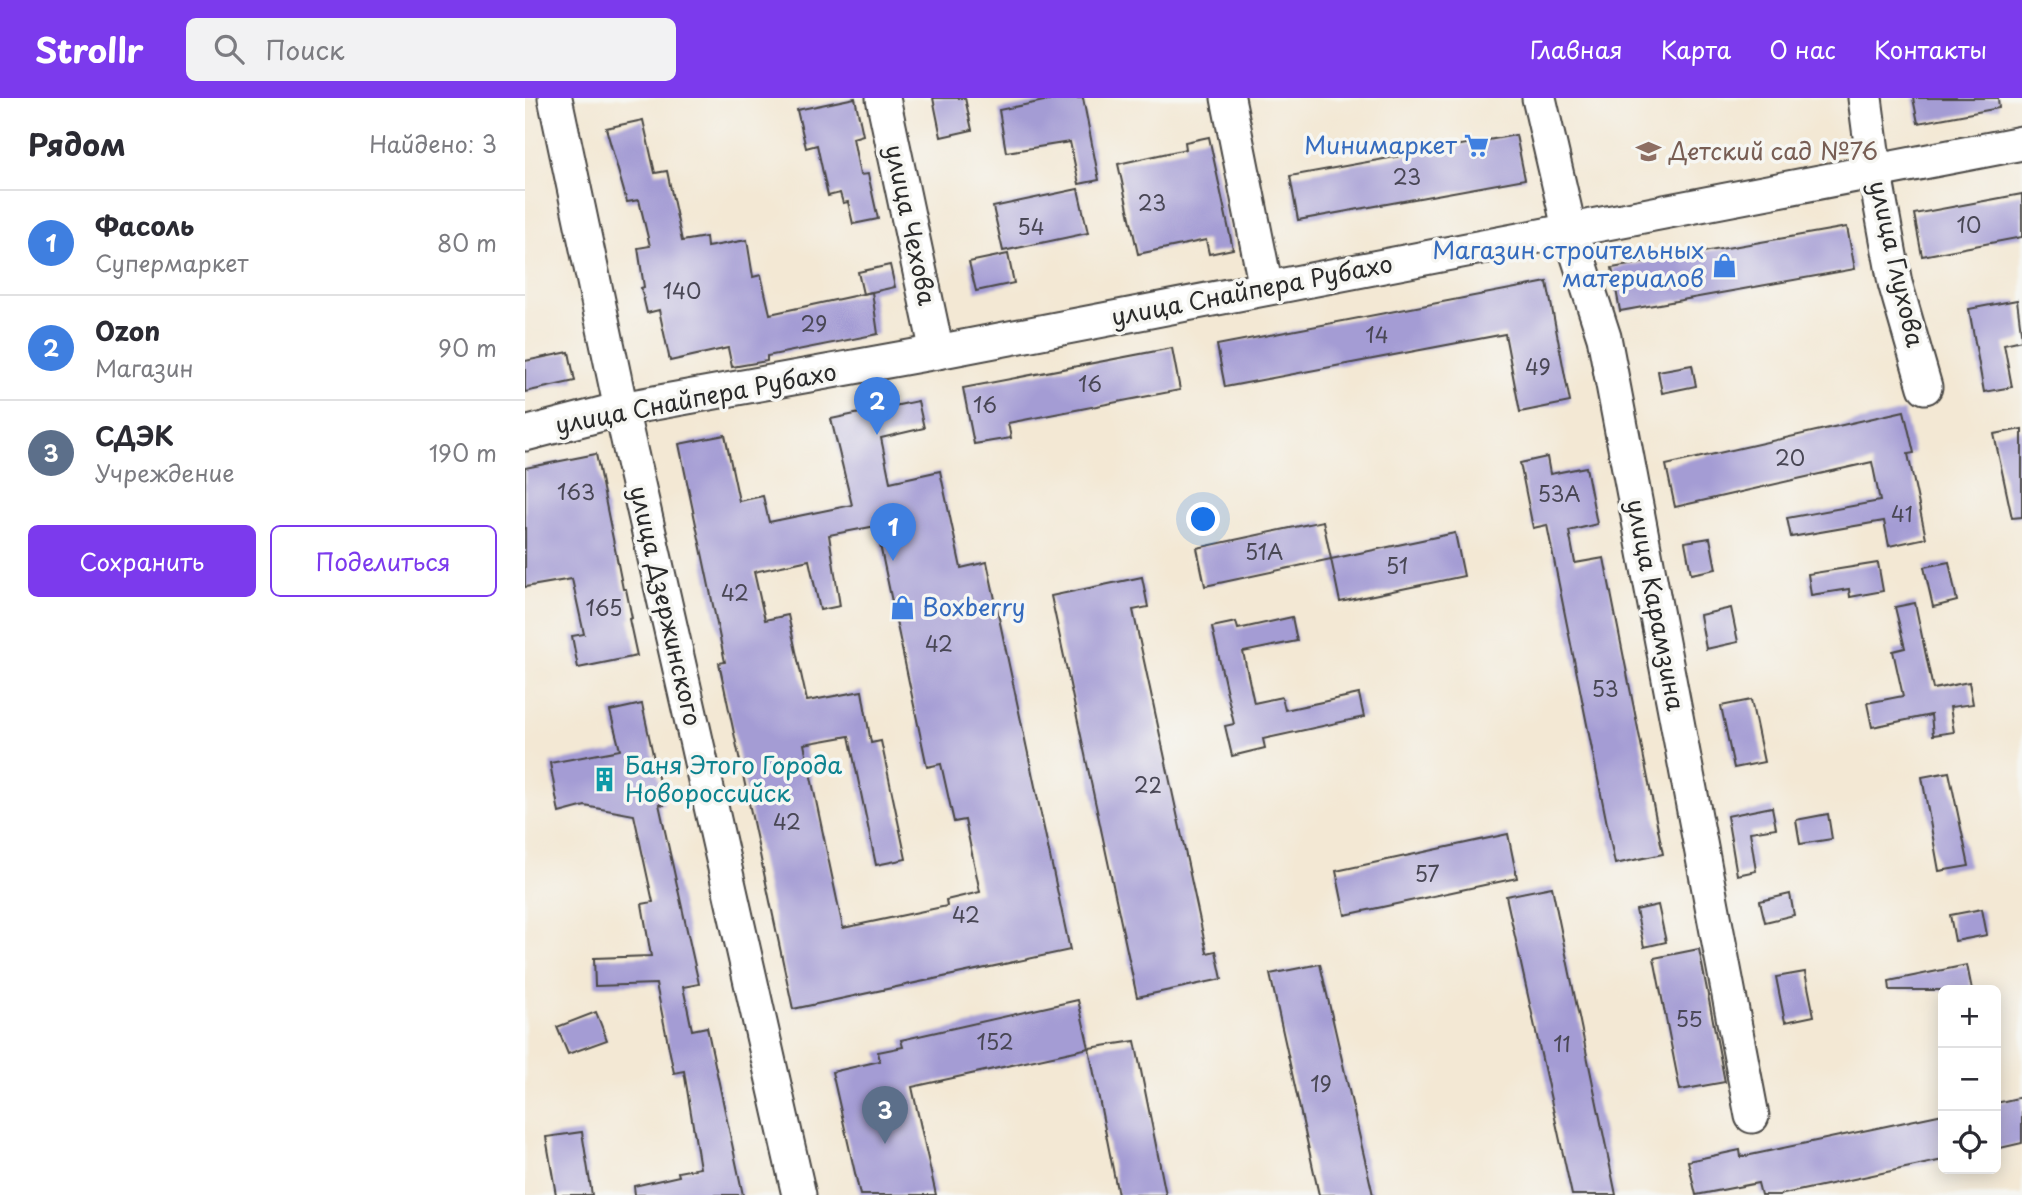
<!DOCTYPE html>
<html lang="ru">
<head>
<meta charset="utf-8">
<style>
	:root { --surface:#fff; --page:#f2f2f3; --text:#2b2b33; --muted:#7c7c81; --line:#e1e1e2; --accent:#7c3aed }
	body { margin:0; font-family:"Playpen Sans",sans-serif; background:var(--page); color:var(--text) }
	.controls { position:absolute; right:21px; bottom:21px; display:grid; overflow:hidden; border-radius:10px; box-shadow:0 4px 18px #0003 }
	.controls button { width:63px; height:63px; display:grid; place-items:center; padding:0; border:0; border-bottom:2px solid var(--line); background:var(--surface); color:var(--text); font:35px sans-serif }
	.you { position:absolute; left:679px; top:422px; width:24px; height:24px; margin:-18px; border:5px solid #fff; border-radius:50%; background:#1a73e8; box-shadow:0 0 0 10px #1a73e833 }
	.badge { display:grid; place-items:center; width:46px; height:46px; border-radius:50%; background:var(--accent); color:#fff; font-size:23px; font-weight:700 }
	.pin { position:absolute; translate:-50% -58px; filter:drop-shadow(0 2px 4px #0008) }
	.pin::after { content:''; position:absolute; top:37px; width:24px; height:21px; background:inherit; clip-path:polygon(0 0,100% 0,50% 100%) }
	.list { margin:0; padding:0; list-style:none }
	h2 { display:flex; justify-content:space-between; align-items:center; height:91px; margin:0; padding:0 28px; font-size:30px }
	h2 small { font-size:23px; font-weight:400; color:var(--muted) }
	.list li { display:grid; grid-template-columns:46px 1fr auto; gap:21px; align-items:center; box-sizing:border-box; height:105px; padding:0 28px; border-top:2px solid var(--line) }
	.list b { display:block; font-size:26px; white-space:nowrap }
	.list p { margin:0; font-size:23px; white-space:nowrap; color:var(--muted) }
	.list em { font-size:23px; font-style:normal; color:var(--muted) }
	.actions { display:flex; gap:14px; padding:21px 28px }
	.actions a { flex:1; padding:16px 0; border:2px solid var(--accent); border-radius:10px; text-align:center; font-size:24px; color:var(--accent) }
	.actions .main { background:var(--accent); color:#fff }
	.icon { flex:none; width:38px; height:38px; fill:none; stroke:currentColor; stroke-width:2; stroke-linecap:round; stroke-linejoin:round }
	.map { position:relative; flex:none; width:1497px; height:1097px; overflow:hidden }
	header { display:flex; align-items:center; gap:42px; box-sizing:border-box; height:98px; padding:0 35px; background:var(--accent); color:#fff }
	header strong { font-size:33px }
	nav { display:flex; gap:38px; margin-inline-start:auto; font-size:24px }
	.search { width:490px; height:63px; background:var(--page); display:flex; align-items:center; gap:18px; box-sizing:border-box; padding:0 24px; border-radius:10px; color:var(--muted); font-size:26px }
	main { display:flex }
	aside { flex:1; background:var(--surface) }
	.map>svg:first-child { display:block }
	.building { fill:#a49cd4; fill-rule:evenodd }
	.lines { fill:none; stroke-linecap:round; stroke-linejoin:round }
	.minor-casing { stroke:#494744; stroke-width:37 }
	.minor { stroke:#fff; stroke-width:33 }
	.labels { text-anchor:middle; stroke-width:7; stroke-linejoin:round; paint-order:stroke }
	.number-label { font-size:21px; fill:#494755 }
	.shop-label { font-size:24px; fill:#366cbe; stroke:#f6f6f2; text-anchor:end }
	.education-label { font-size:24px; fill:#785e54; stroke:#f6f6f2; text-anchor:start }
	.street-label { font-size:24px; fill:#2b2b2b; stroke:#f6f6f2 }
	.culture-label { font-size:24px; fill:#0d838f; stroke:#f6f6f2; text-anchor:start }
</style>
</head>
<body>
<header>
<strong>Strollr</strong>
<div class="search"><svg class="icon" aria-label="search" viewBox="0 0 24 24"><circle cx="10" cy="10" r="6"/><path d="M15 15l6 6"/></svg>Поиск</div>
<nav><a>Главная</a><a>Карта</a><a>О нас</a><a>Контакты</a></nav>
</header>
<main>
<aside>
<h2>Рядом<small>Найдено: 3</small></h2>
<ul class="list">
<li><span class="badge" style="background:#3f7fe0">1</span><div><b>Фасоль</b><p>Супермаркет</p></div><em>80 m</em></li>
<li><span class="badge" style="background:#3f7fe0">2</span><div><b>Ozon</b><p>Магазин</p></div><em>90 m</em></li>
<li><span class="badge" style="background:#5c6f8a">3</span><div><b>СДЭК</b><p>Учреждение</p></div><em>190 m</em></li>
</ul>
<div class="actions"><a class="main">Сохранить</a><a>Поделиться</a></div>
</aside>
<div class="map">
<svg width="1497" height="1097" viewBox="0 0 1497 1097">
	<rect width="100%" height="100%" fill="#f6f6f2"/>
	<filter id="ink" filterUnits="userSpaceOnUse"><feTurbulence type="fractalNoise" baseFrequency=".0143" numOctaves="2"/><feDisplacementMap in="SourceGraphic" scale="14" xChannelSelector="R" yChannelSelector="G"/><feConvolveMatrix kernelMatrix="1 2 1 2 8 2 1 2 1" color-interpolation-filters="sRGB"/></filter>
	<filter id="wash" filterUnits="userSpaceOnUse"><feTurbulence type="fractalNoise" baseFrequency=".00686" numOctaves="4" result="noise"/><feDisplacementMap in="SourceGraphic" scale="28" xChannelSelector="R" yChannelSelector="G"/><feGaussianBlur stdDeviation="1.57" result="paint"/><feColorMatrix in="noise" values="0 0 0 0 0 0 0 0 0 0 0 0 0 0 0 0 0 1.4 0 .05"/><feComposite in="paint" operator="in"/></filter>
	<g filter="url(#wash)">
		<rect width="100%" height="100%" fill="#f3e8d4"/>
		<g id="blocks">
			<g class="building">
				<polygon points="330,0 338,37 328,40 335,77 343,76 353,121 328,126 323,104 318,105 315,95 303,98 292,47 281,50 272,12"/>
				<polygon points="408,0 440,0 447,32 416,39"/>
				<polygon points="534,0 558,0 574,82 554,86 545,44 481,54 474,12"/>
				<polygon points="1388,0 1473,0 1474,10 1393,25"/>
				<polygon points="118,22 130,75 142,73 157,143 181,139 182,149 222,142 228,179 236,177 245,216 347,194 353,236 242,258 242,263 207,269 203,250 145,263 134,212 122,215 116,190 119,189 113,150 125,148 114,102 102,104 81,30"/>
				<polygon points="991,37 1000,81 773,122 765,78"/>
				<polygon points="684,39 708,151 684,156 681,142 613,156 593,66 661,51 660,44"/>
				<polygon points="553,91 563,135 478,153 468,109"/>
				<polygon points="1497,96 1497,139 1397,158 1389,116"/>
				<polygon points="1322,129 1330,171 1095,213 1087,170"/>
				<polygon points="483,156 489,185 451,193 444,164"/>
				<polygon points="365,167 370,189 338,196 333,174"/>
				<polygon points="1022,184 1045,304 995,314 980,236 700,289 692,247"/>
				<polygon points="1492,202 1497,242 1479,246 1487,289 1459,294 1444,211"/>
				<polygon points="647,250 655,292 483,325 486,340 449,346 438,290"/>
				<polygon points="44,254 50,283 0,294 0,263"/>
				<polygon points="1167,267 1171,288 1137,295 1133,273"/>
				<path d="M393,303L399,330L356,340L365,384L415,373L436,470L462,464L545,852L268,911L194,565L200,564L154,346L200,337L214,403L238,398L244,424L327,407L306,321ZM351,428L402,669L416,666L429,724L440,722L455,794L421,802L422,808L318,830L279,646L324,638L351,767L381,761L356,643L346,645L337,593L282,603L263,517L240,522L229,474L284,462L295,512L315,508L304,437Z"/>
				<polygon points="1379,313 1389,355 1383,356 1401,440 1364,448 1359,423 1266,439 1262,420 1355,403 1347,364 1150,409 1141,367"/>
				<polygon points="1497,331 1497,419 1487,420 1469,336"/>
				<polygon points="71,356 98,491 101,491 107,520 104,521 112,558 53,570 47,538 59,536 47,481 0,489 0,370"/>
				<polygon points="1022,359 1025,376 1061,369 1072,426 1044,433 1050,465 1079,460 1138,756 1090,766 1022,427 1008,430 995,365"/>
				<polygon points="798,423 806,461 680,488 672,450"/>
				<polygon points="930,435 939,478 815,504 806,461"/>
				<polygon points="1185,440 1191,471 1166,476 1160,444"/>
				<polygon points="1424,464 1432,503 1408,509 1399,469"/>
				<polygon points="1353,465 1358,493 1325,499 1324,491 1286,497 1283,476"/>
				<polygon points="617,479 623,509 608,512 682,855 691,853 697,881 612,899 526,498"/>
				<polygon points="1390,505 1408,591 1444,584 1448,606 1425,609 1429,634 1408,637 1406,617 1347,629 1342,605 1378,598 1368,553 1380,550 1370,509"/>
				<polygon points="1206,510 1213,544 1181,551 1175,517"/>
				<polygon points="767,519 772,543 718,554 729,605 757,599 760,612 834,596 839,619 738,641 740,650 707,658 700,628 709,626 687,529 711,524 713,531"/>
				<polygon points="1226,602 1239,664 1209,670 1196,608"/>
				<polygon points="117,606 139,707 134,706 174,886 158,889 167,932 182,929 218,1097 110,1097 109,1088 154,1078 153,1074 175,1070 159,973 149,975 131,886 70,888 69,860 126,858 117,806 128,804 109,717 60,708 34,715 25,665 95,652 85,613"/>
				<polygon points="1424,674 1444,768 1414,773 1397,679"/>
				<polygon points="1247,709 1251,730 1225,734 1231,773 1212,777 1202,718"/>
				<polygon points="1303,716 1307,741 1275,746 1271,722"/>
				<polygon points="983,736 992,780 820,817 811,773"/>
				<polygon points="1027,789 1091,1097 1047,1097 981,798"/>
				<polygon points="1265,796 1269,817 1240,824 1235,803"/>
				<polygon points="1133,807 1141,844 1119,849 1111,812"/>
				<polygon points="1457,811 1462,837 1430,843 1425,817"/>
				<polygon points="1174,851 1200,984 1155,992 1129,860"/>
				<polygon points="795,866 848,1097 794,1097 745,876"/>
				<polygon points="1442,867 1447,892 1365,892 1364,883"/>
				<polygon points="1280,874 1289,918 1260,924 1251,879"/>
				<polygon points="553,902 564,950 387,989 411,1097 335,1097 307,974 355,963 353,954 378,949 376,942"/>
				<polygon points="71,914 82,942 43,956 32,929"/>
				<polygon points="610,943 641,1097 593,1097 564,950"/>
				<polygon points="1497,999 1497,1045 1471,1051 1471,1005"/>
				<polygon points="1418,1016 1418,1062 1254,1097 1236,1097 1233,1085 1171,1097 1163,1063 1215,1052 1216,1059"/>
				<polygon points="57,1034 67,1097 31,1097 21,1039"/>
			</g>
		</g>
	</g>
	<g filter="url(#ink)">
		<use href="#blocks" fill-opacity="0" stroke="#494744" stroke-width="2"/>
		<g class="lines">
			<defs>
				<g id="minor">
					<polyline points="30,0 96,311 274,1097"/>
					<polyline points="358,0 412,254"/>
					<polyline points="703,0 741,190"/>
					<polyline points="1014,0 1045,134 1079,239 1227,1018"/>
					<polyline points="1340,0 1350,76 1370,185 1400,289"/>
					<polyline points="0,336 96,311 412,254 1497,45"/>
				</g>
			</defs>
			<use href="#minor" class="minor-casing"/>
			<use href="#minor" class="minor"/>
		</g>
	</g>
	<defs>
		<symbol id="supermarket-bare" viewBox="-9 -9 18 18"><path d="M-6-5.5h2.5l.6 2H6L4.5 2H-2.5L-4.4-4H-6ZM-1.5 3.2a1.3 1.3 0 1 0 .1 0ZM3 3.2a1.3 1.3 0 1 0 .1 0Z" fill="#3f7fe0" stroke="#f6f6f2" stroke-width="2.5" paint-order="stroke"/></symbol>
		<symbol id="school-bare" viewBox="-9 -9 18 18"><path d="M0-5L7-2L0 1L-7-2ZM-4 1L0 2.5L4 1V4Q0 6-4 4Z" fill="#8d6e63" stroke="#f6f6f2" stroke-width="2.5" paint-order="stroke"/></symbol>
		<symbol id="shop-bare" viewBox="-9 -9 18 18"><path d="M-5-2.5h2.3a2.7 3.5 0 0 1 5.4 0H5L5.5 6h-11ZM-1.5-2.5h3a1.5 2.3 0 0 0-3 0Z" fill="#3f7fe0" stroke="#f6f6f2" stroke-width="2.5" paint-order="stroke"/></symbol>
		<symbol id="building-bare" viewBox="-9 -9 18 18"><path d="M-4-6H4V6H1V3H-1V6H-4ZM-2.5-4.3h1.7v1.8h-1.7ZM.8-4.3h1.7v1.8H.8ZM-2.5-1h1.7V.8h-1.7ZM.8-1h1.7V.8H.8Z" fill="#0f9aa8" stroke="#f6f6f2" stroke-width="2.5" paint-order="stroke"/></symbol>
	</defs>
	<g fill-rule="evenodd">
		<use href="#supermarket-bare" x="934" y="30" width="35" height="35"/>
		<use href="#school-bare" x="1106" y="36" width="35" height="35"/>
		<use href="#shop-bare" x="1182" y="150" width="35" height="35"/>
		<use href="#shop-bare" x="360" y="492" width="35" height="35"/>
		<use href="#building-bare" x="62" y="664" width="35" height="35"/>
	</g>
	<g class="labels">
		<g class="number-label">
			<text x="882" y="87">23</text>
			<text x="627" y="113">23</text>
			<text x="1444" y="135">10</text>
			<text x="506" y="137">54</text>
			<text x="157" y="201">140</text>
			<text x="289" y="234">29</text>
			<text x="852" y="245">14</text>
			<text x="1013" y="277">49</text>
			<text x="565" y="294">16</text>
			<text x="460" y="315">16</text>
			<text x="1265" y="368">20</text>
			<text x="51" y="402">163</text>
			<text x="1034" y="404">53А</text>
			<text x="1377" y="424">41</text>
			<text x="739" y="462">51А</text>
			<text x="872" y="476">51</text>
			<text x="210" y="503">42</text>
			<text x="79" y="518">165</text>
			<text x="414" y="554">42</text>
			<text x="1080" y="599">53</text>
			<text x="623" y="695">22</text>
			<text x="262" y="732">42</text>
			<text x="902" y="784">57</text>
			<text x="441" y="825">42</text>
			<text x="1164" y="929">55</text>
			<text x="470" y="952">152</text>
			<text x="1037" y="954">11</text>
			<text x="796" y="994">19</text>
		</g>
		<g class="shop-label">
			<text x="932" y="56">Минимаркет</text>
			<text x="1179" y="161">Магазин строительных<tspan x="1179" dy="28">материалов</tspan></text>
			<text x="397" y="518" text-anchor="start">Boxberry</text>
		</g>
		<g class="education-label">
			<text x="1144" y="62">Детский сад №76</text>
		</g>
		<g class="street-label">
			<text transform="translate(385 127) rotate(78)" y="8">улица Чехова</text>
			<text transform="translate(1371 166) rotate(77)" y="8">улица Глухова</text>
			<text transform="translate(727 193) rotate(-11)" y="8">улица Снайпера Рубахо</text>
			<text transform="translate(171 301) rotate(-11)" y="8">улица Снайпера Рубахо</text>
			<text transform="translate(1130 507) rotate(79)" y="8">улица Карамзина</text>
			<text transform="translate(140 508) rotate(77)" y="8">улица Дзержинского</text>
		</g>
		<g class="culture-label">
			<text x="100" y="676">Баня Этого Города<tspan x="100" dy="28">Новороссийск</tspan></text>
		</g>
	</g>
</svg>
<div class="controls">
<button>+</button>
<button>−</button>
<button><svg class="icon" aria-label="locate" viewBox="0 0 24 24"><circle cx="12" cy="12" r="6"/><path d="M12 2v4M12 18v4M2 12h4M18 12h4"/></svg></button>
</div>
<div class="you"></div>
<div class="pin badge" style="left:368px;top:463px;background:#3f7fe0">1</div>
<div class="pin badge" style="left:352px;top:337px;background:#3f7fe0">2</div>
<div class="pin badge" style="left:360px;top:1046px;background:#5c6f8a">3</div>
</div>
</main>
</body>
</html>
